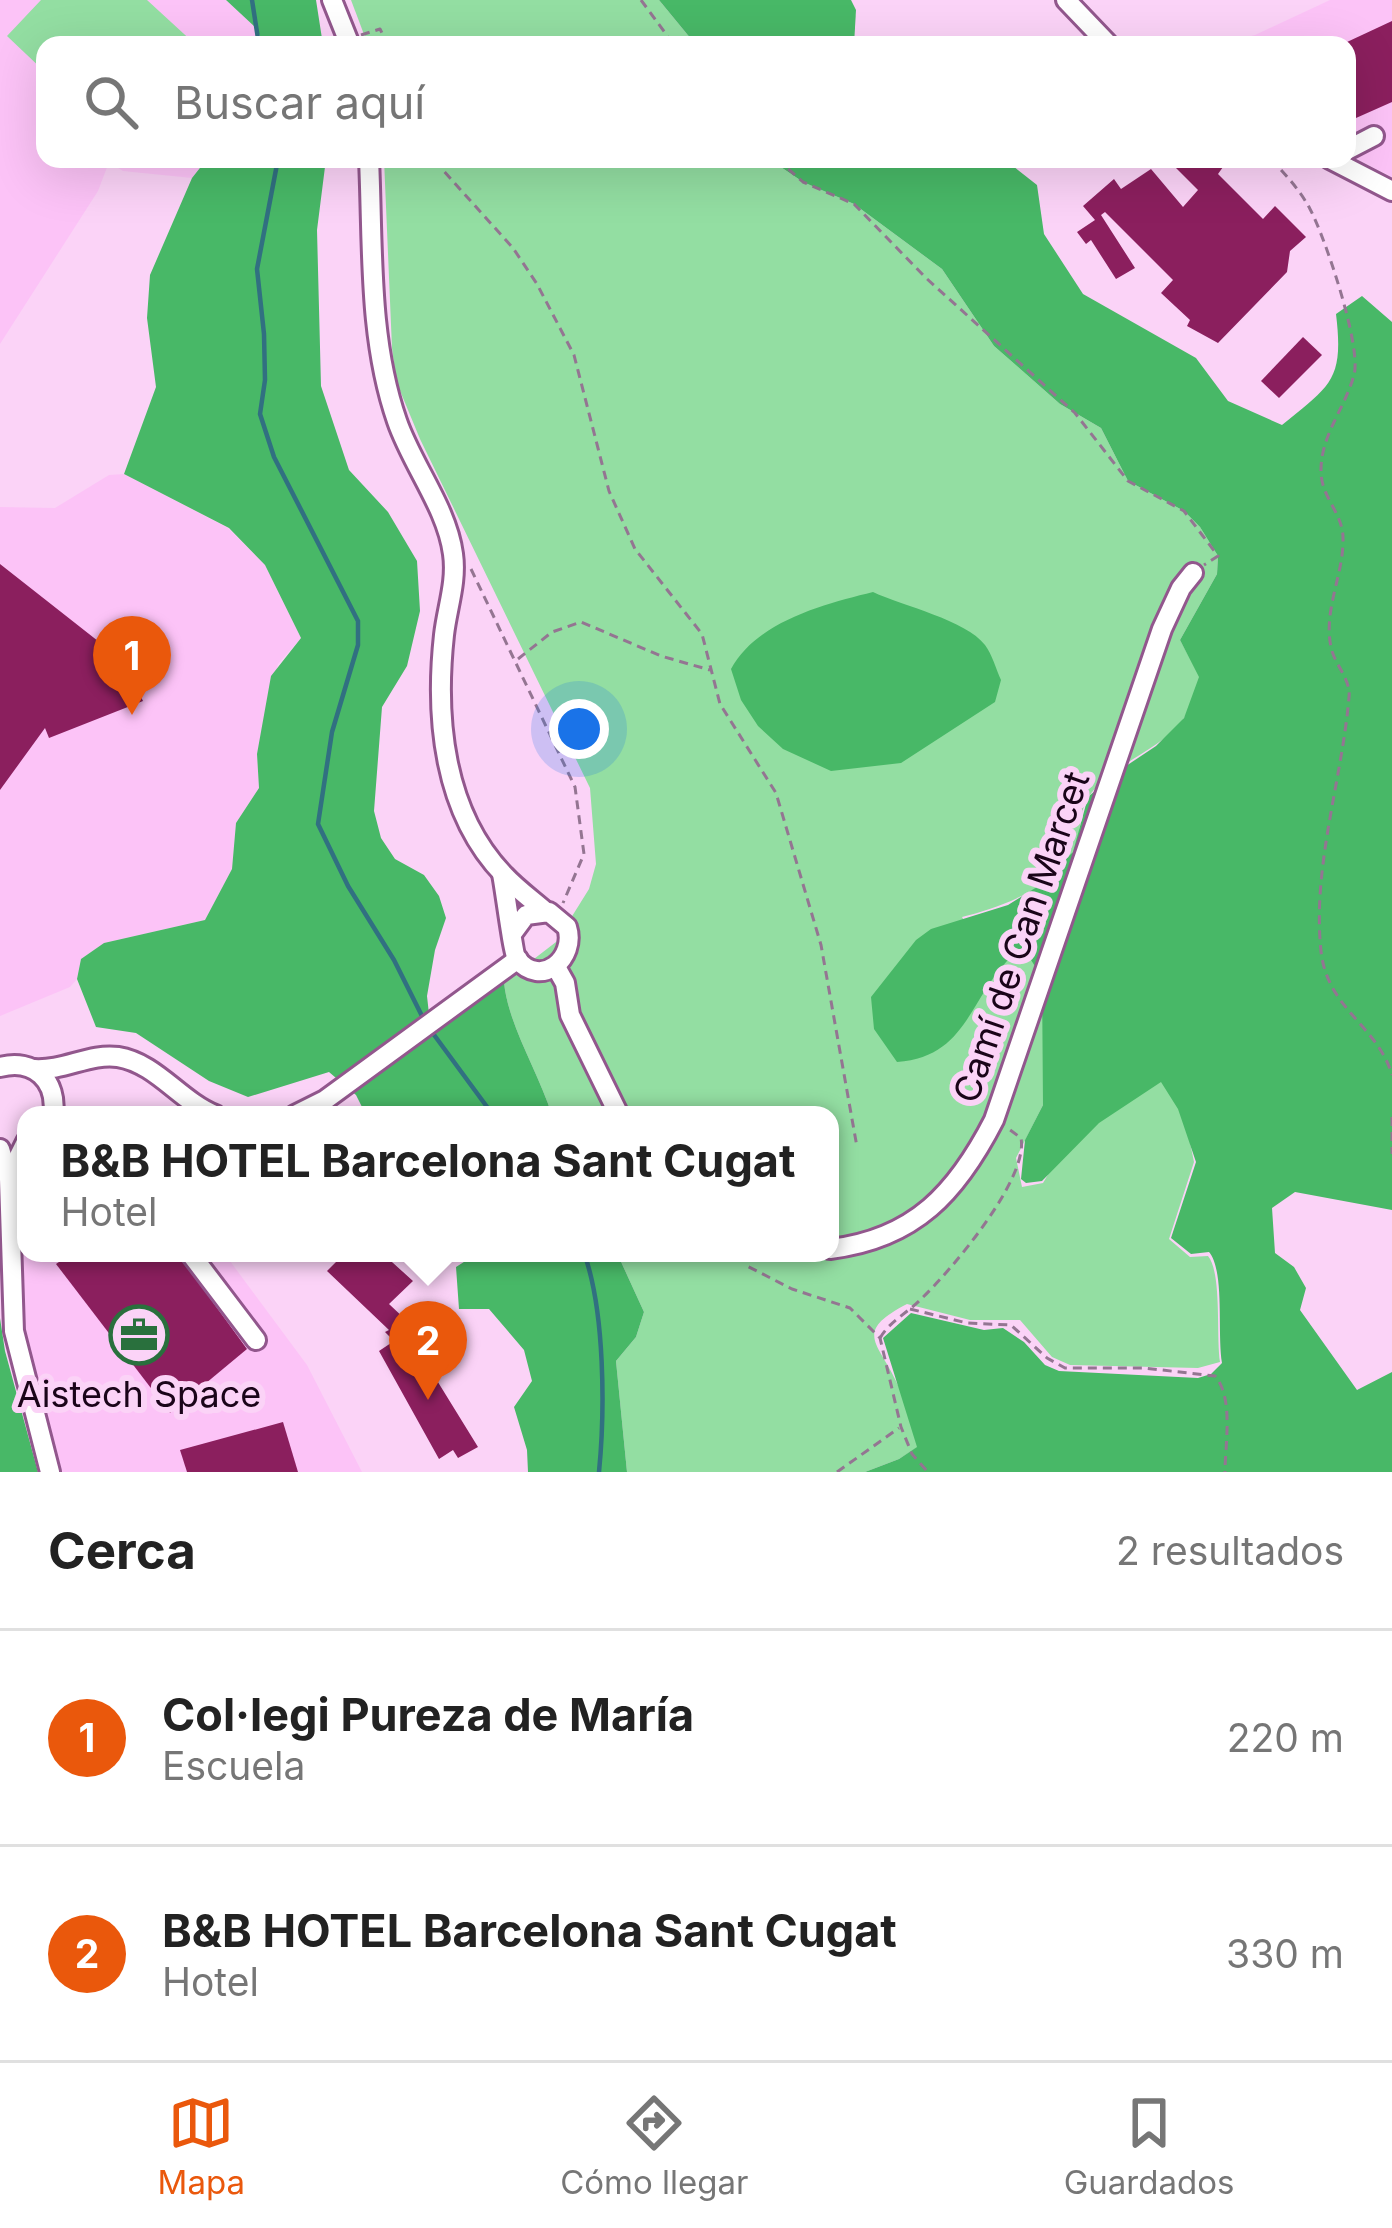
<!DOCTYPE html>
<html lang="es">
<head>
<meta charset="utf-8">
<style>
	:root { --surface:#fff; --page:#f6f6f6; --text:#222; --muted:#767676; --line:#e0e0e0; --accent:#ea580c }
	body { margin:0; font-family:Inter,sans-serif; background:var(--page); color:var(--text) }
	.you { position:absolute; left:579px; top:729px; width:42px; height:42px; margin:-30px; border:9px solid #fff; border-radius:50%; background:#1a73e8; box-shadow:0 0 0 18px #1a73e833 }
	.badge { display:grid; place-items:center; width:78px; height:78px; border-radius:50%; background:var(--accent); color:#fff; font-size:39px; font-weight:700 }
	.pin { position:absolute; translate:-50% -99px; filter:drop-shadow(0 3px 6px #0008) }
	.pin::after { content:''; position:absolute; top:63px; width:42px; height:36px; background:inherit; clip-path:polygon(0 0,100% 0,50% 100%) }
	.popup { position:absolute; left:17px; top:1106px; width:822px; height:156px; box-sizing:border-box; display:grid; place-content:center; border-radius:24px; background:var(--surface); filter:drop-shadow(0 3px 9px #0005); font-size:39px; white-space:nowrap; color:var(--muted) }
	.popup b { font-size:45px; color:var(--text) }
	.popup::after { content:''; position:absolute; left:50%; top:100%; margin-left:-24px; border:24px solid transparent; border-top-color:var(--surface) }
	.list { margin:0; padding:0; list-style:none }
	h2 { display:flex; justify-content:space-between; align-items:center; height:156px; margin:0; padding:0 48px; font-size:51px }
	h2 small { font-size:39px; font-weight:400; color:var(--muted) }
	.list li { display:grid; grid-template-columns:78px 1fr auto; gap:36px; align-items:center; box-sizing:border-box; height:216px; padding:0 48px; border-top:3px solid var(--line) }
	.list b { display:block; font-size:45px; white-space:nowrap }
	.list p { margin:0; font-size:39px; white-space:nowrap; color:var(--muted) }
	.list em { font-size:39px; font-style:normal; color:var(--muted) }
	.icon { flex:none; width:66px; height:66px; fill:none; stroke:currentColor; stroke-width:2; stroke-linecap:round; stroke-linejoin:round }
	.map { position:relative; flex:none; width:1392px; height:1472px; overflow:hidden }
	.search { position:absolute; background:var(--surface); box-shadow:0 12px 48px #0002; left:36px; right:36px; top:36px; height:132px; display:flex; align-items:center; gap:30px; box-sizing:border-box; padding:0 42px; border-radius:24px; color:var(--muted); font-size:45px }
	.sheet { height:588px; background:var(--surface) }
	nav { display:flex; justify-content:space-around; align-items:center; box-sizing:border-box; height:168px; border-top:3px solid var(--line); background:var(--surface); font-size:33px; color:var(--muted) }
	nav a { display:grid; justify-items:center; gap:6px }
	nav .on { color:var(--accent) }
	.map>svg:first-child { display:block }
	.built { fill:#fcc3f7 }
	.green { fill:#93dea2 }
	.forest { fill:#48b867 }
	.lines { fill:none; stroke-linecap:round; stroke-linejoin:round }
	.stream { stroke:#317081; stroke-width:4.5 }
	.building { fill:#8b1f5e }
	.minor-casing { stroke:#92578d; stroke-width:24 }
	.path { stroke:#947592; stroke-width:3; stroke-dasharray:9 6; stroke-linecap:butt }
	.minor { stroke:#fff; stroke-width:18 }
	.labels { text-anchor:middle; stroke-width:12; stroke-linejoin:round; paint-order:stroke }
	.street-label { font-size:36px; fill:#1a0419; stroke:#fbd3f7 }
	.poi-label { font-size:36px; fill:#1a0419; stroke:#fbd3f7 }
</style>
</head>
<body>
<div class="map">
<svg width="1392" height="1472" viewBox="0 0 1392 1472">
	<rect width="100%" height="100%" fill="#fbd3f7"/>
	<g class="built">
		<polygon points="0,0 226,0 255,27 265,45 45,45 45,159 207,159 192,178 123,171 109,162 98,191 0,344"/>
		<polygon points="1330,0 1392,0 1392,177 1347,154 1347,45 1218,45 1255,35"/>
		<polygon points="124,474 228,528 265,565 301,638 278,664 257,754 259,788 236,823 232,869 205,920 104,943 81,959 77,979 70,987 0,1016 0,507 55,508 109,475"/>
		<polygon points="26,1171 26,1253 224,1253 307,1365 362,1472 59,1472 40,1410 19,1292"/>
	</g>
	<g class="green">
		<polygon points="41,0 147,0 196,45 45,45 45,72 7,36"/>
		<polygon points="351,0 659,0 696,45 368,45"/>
		<path d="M384,159H769L803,182L854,204L942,269L994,346L1060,404L1101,428L1128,481L1184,511L1200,527L1218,556L1217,574L1180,640L1200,677C1194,691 1191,709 1182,721C1158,752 1107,766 1088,798C1078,813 1082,836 1073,852C1052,889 1001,907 962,917L982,951L1049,960L1043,1105L1016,1158L1022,1187L1043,1183L1072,1134L1145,1050L1185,1118L1194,1162L1169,1239L1190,1257L1208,1256C1222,1273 1216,1335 1220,1362L1198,1368L1070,1365L1052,1357L1020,1320H970L907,1304C853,1332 878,1342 896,1381C906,1401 911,1425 918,1447L899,1459L865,1472H627L616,1361L636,1337L644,1312L617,1253H830V1115H552C538,1071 508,1025 504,982L556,942L589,889L596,864L590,788L420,439L396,381L392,348Z"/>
	</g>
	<g class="forest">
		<polygon points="226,0 316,0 323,45 265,45 255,27"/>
		<polygon points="659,0 851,0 856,10 854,45 696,45"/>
		<path d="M207,159H326L317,230L321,386L349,470L388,512L417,561L420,611L407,666L382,707L374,811L381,838L395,859L424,875L439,896L446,918L435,950L427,996L430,1023L436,1029L504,982C508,1025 538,1071 552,1115H366L356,1095L329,1072L248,1097L209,1081L136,1033L96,1027L77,979L81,959L104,943L205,920L232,869L236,823L259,788L257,754L271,676L301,638L265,565L229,528L124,474L156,387L147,318L150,275L192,178Z"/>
		<path d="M769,159H1004L1037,185L1044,234L1083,294L1196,358L1228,401L1282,425C1331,385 1344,380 1336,314L1362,296L1392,322V1210L1295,1192L1272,1208L1275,1253L1294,1267L1306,1288L1300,1310L1357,1390L1392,1372V1472H865L899,1459L917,1447L883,1338L911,1313L984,1330L1003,1328L1024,1342L1045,1365L1059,1371L1198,1378L1211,1374L1222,1363C1217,1332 1225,1271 1209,1252L1191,1254L1171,1238L1196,1162L1178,1109L1161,1082L1099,1123L1042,1181L1026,1183L1021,1179L1025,1140L1043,1105L1042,977L1031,960L1007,961C968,1003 965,1057 897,1062L874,1029L871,997L916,940L931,929L1008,905L1040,885L1073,852L1088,797L1114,774L1156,746L1184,718L1199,677L1180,640L1217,574L1218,556L1200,527L1184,511L1128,481L1101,428L1060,404L994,346L942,269L854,204L803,182Z"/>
		<path d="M873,592C903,606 966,620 985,645C992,654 996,669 1001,680L995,702L901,763L831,771L783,749L758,726L741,700L731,669C757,621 825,604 873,592Z"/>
		<polygon points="478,1253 617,1253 644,1312 636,1337 616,1361 627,1472 528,1472 527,1450 514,1407 532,1381 524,1350 489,1309 459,1309 456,1267"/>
		<polygon points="0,1318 5,1351 38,1472 0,1472"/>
	</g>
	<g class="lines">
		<g class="stream">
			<polyline points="252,0 259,45"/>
			<polyline points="278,159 257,269 264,334 265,380 260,414 274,457 358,621 358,645 332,732 318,824 348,886 394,960 423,1018"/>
			<polyline points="429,1028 493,1115"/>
			<path d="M584,1253C605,1311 605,1411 599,1472"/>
		</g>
	</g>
	<g class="building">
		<polygon points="1392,21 1392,102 1347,122 1347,42"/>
		<polygon points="1167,159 1214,159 1223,167 1218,174 1263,219 1275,206 1306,237 1290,251 1287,272 1218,343 1187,326 1190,320 1161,293 1173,280 1105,212 1101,215 1135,268 1116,279 1091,240 1086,244 1077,232 1095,220 1083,206 1114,179 1121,189 1151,169 1183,207 1198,190"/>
		<polygon points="1303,337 1322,355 1279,398 1261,381"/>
		<polygon points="0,564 117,656 125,645 143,691 139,693 143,701 49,738 45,728 0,790"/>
		<polygon points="72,1253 177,1253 247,1349 170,1413 56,1264"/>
		<polygon points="345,1253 382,1253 413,1281 389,1304 406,1320 428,1307 448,1331 420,1353 478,1447 458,1458 453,1450 439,1459 379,1351 394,1341 385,1332 389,1330 327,1271"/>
		<polygon points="283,1422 298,1472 187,1472 180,1450"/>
	</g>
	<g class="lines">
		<defs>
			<g id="minor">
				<polyline points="332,0 350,45"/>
				<polyline points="1066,0 1109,45"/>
				<polyline points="1347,150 1374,136"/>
				<path d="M369,159C373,245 368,338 397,421C412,465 447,508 453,554C457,582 447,608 444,635C435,717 443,812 504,875C516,888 531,899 545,911"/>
				<polyline points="1330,159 1392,191"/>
				<path d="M502,874C505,888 513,954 517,959C541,989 577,958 567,927L549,912L526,915L512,934"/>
				<polyline points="556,967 565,983 570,1015 619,1115"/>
				<path d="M0,1067C34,1058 58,1081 53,1115"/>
				<path d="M34,1069C64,1071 90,1053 118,1057C156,1063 180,1101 215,1115"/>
				<polyline points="295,1115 325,1100 518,959"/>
				<polyline points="0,1149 9,1179 14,1331 50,1472"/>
				<polyline points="10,1174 26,1142"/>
				<path d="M830,1249C915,1239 957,1192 994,1120L1162,629L1181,588L1193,573"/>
				<polyline points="190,1253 256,1340"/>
			</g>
		</defs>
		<use href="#minor" class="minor-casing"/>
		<g class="path">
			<polyline points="641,0 674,45"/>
			<polyline points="361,35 380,29 388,45"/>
			<polyline points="438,159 441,168 513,248 537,284 574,355 609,491 635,549 702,634 720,704 776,793 821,945 857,1147"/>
			<polyline points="777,159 803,182 854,204 926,278 1075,413 1128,481 1184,511 1218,556 1204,565"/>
			<path d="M1271,159C1285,174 1300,190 1310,209C1325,237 1362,347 1354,375C1345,408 1321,435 1321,470C1320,496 1343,513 1343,538C1344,574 1323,610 1331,647C1334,664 1351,679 1349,697C1342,780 1312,867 1321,951C1327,1009 1378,1026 1392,1075"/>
			<polyline points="471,569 575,787 584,854 563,903"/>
			<polyline points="518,659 552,632 581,622 661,656 710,670"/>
			<polyline points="1392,1117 1392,1154"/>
			<polyline points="745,1253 747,1266 792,1289 850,1308 880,1338 901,1427 912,1454 928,1472"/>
			<path d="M910,1309L967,1323L1011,1325L1047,1358L1065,1368H1144L1215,1376C1234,1398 1225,1444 1225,1472"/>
			<path d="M880,1338C890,1321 906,1314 920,1300C950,1272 1029,1179 1021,1138L1006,1127"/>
			<polyline points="837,1472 899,1428"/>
		</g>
		<use href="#minor" class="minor"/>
	</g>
	<defs>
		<symbol id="office-ring" viewBox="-11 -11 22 22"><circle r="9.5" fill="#fbd3f7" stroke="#29703d" stroke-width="1.5"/><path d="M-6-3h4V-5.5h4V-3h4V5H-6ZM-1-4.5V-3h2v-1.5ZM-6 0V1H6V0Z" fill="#29703d"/></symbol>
	</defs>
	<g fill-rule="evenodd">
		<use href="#office-ring" x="106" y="1302" width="66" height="66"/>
	</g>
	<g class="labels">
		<g class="street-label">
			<text transform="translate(1021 937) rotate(-71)" y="13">Camí de Can Marcet</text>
		</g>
		<g class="poi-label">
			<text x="139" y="1407">Aistech Space</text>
		</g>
	</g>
</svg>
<div class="you"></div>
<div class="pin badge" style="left:132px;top:715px">1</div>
<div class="pin badge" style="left:428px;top:1400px">2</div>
<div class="popup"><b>B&amp;B HOTEL Barcelona Sant Cugat</b>Hotel</div>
<div class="search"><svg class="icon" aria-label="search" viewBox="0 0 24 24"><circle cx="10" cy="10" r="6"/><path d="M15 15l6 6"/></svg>Buscar aquí</div>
</div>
<section class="sheet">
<h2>Cerca<small>2 resultados</small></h2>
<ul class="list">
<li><span class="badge">1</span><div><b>Col·legi Pureza de María</b><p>Escuela</p></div><em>220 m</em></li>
<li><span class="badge">2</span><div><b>B&amp;B HOTEL Barcelona Sant Cugat</b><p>Hotel</p></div><em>330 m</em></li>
</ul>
</section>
<nav>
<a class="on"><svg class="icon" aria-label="map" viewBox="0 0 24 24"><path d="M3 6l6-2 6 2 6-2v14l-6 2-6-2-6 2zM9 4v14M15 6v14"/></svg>Mapa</a>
<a><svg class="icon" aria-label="directions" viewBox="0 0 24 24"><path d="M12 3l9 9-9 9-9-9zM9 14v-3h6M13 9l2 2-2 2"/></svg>Cómo llegar</a>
<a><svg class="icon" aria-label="saved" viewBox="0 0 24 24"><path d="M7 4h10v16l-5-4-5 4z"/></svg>Guardados</a>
</nav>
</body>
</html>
